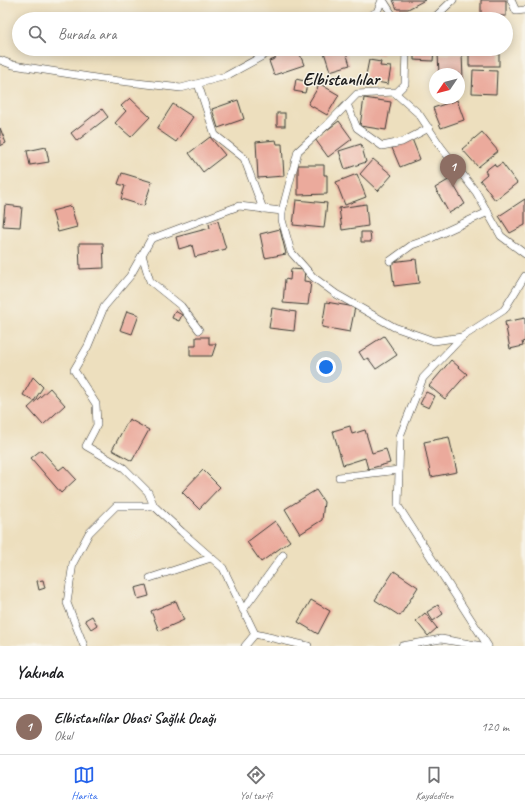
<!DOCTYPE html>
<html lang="tr">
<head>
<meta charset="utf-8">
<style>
	:root { --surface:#fff; --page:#f2f2f2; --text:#202124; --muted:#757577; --line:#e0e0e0; --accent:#2563eb }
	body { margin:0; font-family:Caveat,sans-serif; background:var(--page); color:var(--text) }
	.compass { position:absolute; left:429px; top:68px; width:36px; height:36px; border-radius:50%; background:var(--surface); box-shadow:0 2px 10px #0003; rotate:235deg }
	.you { position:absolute; left:326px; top:367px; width:14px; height:14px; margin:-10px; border:3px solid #fff; border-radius:50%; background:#1a73e8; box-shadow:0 0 0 6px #1a73e833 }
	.badge { display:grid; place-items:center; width:26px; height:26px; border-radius:50%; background:var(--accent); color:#fff; font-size:13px; font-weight:700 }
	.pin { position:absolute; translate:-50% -33px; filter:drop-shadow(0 1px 2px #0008) }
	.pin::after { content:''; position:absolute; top:21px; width:14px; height:12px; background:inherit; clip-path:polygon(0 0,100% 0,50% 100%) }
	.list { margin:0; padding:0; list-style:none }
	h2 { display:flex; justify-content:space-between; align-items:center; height:52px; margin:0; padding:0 16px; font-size:17px }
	h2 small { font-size:13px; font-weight:400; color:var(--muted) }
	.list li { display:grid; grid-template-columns:26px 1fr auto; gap:12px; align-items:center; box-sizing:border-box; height:56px; padding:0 16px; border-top:1px solid var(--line) }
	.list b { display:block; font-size:15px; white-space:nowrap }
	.list p { margin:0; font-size:13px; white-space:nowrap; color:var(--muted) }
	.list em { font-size:13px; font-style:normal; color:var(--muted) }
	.icon { flex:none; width:22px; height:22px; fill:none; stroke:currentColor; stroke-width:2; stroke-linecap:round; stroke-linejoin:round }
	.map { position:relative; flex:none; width:525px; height:646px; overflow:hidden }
	.search { position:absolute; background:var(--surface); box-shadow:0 2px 10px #0003; left:12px; right:12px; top:12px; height:44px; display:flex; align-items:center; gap:10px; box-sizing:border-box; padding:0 14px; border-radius:22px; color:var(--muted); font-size:15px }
	.sheet { height:108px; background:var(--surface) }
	nav { display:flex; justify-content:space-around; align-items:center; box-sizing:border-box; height:56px; border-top:1px solid var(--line); background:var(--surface); font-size:11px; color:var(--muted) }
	nav a { display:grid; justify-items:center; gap:2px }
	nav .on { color:var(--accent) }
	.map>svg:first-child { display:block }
	.building { fill:#ebaa9c }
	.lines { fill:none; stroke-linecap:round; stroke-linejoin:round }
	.lane-casing { stroke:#3b3934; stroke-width:8 }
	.lane { stroke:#fff; stroke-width:7 }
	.labels { text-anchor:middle; stroke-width:3; stroke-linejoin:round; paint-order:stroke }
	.neighbourhood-label { font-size:18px; font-weight:bold; fill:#1c1c1c; stroke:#f7f3e8 }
</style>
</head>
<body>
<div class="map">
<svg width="525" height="646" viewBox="0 0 525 646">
	<rect width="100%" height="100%" fill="#f7f3e8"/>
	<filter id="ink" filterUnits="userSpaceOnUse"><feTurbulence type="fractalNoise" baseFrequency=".025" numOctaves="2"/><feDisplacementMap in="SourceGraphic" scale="8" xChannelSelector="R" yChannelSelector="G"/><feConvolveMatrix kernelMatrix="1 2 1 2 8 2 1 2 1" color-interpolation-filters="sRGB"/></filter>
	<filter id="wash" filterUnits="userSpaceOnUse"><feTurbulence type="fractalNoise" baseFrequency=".012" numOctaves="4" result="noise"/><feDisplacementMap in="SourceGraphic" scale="16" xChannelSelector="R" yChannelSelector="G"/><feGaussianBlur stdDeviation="0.9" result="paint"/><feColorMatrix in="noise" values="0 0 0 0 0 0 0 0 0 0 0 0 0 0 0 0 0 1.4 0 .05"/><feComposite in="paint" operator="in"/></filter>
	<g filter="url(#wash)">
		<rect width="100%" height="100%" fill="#eddfbe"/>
		<g id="blocks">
			<g class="building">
				<polygon points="393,0 425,0 408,9 397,9"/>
				<rect x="481" y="0" width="25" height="16"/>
				<polygon points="111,49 133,49 133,53 111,51"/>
				<polygon points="289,49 298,49 304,65 274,75 269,61 275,59 276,53"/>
				<polygon points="323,49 345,49 350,65 330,71"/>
				<polygon points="360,49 383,49 382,55 360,51"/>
				<polygon points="410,49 434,49 433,61 414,60 414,54 410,54"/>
				<rect x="469" y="49" width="30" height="17"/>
				<polygon points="438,54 462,54 463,79 459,79 459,74 439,74"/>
				<polygon points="369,60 381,62 380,66 391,67 388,84 365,80"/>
				<polygon points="473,70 497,71 496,94 472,93"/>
				<polygon points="296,79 308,82 305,93 294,91"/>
				<polygon points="320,84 339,95 327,115 308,104"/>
				<polygon points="130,98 150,117 131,137 115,123 126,111 121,106"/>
				<polygon points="364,98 391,102 386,130 360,126"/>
				<polygon points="238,100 244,119 218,128 212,109"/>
				<polygon points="457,100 464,120 441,128 433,108"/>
				<polygon points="173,104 193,117 176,142 157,129"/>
				<polygon points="102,109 108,117 77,141 71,133"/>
				<rect x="277" y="113" width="8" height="13"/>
				<polygon points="339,121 352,139 328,157 315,139"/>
				<polygon points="0,128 6,143 0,146"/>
				<polygon points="482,132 498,151 478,167 462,149"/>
				<polygon points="210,137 225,155 203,172 189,153"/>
				<polygon points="412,139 420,159 400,167 392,148"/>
				<polygon points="276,140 277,144 282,144 284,176 258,178 256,142"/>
				<polygon points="361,144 366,162 345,169 339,151"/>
				<polygon points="46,147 49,162 30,165 27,151"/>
				<polygon points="373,159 392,175 378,191 360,174"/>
				<polygon points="502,163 517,183 495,200 480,180 487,174 485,171 494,164 496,167"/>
				<polygon points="298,165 324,165 324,175 327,175 327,194 298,195"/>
				<polygon points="122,173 152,182 144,206 121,199 125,186 118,184"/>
				<polygon points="357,174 366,197 345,205 336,182"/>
				<polygon points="450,179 465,204 449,213 435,188"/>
				<polygon points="525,199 525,225 510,233 499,216"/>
				<polygon points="296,200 327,203 324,228 293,225"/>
				<polygon points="366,204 368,226 342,230 339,208"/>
				<polygon points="5,205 22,207 20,227 3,226"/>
				<polygon points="71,206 77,227 58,232 52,211"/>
				<polygon points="218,221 226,249 195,257 192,245 179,249 176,237 210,228 209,224"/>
				<polygon points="280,229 286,254 265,258 260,234"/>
				<polygon points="361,232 370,232 371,242 361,242"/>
				<polygon points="79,243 103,243 104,268 80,269"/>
				<polygon points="416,259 419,283 394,286 391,262"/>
				<polygon points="291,269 305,270 304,281 311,282 308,305 283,303 285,279 290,280"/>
				<polygon points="326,302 355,307 350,332 322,327"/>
				<polygon points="272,308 296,312 294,331 269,328"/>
				<polygon points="127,311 139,315 132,334 120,330"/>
				<polygon points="175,311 182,315 179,321 172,318"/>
				<polygon points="525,318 525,341 522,342 523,346 510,349 505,322"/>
				<polygon points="384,336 397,355 376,369 368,358 364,360 359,352"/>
				<polygon points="196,337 209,337 209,344 216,344 212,356 190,356 190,346 196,346"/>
				<polygon points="451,360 467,374 445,399 429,386"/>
				<polygon points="33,377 43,387 34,401 23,395"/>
				<polygon points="50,388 65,405 43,425 28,408"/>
				<polygon points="426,392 435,396 429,408 420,404"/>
				<polygon points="129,419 149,430 132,461 112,450"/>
				<polygon points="350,426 352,434 365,430 372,453 386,449 390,463 368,469 365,458 343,465 333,431"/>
				<polygon points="449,437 457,472 431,477 424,442"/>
				<polygon points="41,450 59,470 64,466 76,479 61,493 31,458"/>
				<polygon points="203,470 220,487 199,509 182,492"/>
				<polygon points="316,490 324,502 322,520 300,534 285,509"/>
				<polygon points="275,521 290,541 261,562 247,542"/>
				<polygon points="394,571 418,587 400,616 375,600"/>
				<polygon points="43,580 45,588 39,590 37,581"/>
				<polygon points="146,585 149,596 138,599 135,588"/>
				<polygon points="311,600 330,611 318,634 298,622"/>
				<polygon points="176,601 184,620 159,631 151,611"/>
				<polygon points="438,605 443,614 433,621 427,612"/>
				<polygon points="425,613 437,628 428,636 416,621"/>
				<polygon points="92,616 97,625 91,629 85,620"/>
			</g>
		</g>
	</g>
	<g filter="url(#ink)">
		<use href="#blocks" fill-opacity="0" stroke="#3b3934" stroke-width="1"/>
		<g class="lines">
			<defs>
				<g id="lane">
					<polyline points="383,0 395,19"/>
					<polyline points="511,0 516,11 525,10"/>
					<polyline points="363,19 377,12 382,0"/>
					<polyline points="433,19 453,0"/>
					<polyline points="0,60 13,65 102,79 181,88 226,76 270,52 280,49"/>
					<polyline points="198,84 215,135 244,158 263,209"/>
					<polyline points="396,93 405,84 406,49"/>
					<polyline points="347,104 357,128 382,146 402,142 429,128"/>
					<polyline points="282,211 239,206 151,239 130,276 104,307 88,346 74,370 96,404 97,425 86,446 124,468 148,492 154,506 182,532 223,568 255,634 308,646"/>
					<polyline points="142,255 150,281 181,306 199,330"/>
					<polyline points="390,261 412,245 429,239 488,212"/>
					<polyline points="462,337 434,341 394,327 336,294 313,277 291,252 282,220 282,211 298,151 328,124 357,94 394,92 419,114 441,147 476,192 501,236 525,254"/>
					<polyline points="339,477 399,470"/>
					<polyline points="150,578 211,558"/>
					<polyline points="243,610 283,555"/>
					<polyline points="84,646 67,603 73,563 89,533 116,506 154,506"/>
					<polyline points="245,646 255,634"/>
					<polyline points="402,646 441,639 482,646"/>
					<polyline points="488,646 398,506 400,436 423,378 462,337 504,310 525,276"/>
				</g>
			</defs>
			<use href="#lane" class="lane-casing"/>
			<use href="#lane" class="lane"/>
		</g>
	</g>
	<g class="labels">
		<g class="neighbourhood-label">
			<text x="341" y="85">Elbistanlılar</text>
		</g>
	</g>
</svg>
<svg class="compass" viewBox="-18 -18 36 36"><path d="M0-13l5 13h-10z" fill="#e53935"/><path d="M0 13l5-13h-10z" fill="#757577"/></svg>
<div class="you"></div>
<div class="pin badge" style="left:453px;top:187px;background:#8d6e63">1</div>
<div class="search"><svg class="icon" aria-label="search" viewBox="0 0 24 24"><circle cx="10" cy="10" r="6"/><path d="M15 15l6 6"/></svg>Burada ara</div>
</div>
<section class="sheet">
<h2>Yakında<small></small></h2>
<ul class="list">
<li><span class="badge" style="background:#8d6e63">1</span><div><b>Elbistanlilar Obasi Sağlık Ocağı</b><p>Okul</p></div><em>120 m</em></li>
</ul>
</section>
<nav>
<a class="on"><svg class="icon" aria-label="map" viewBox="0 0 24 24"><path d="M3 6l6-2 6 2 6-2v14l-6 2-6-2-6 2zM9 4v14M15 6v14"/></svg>Harita</a>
<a><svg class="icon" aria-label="directions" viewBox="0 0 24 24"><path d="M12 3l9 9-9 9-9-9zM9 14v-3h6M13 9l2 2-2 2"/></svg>Yol tarifi</a>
<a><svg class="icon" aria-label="saved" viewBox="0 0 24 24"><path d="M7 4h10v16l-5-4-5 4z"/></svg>Kaydedilen</a>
</nav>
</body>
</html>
